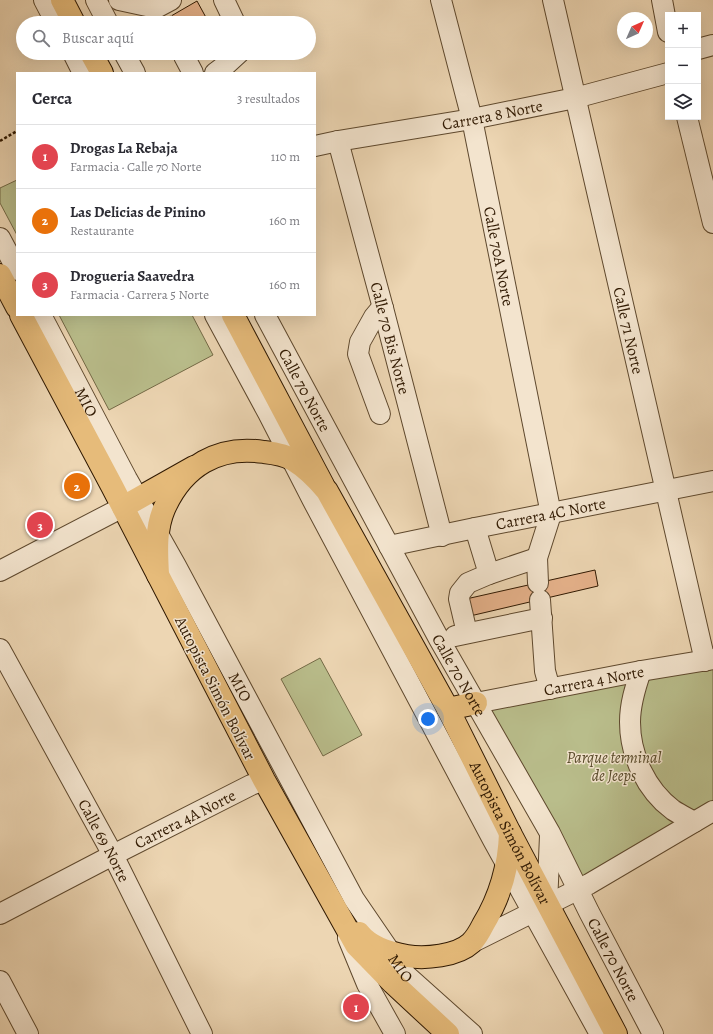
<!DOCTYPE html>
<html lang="es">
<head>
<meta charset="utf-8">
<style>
	:root { --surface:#fff; --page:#f2f2f3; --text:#2b2b33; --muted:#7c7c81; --line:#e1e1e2; --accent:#8f2418 }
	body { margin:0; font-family:Alegreya,serif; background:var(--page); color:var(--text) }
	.controls { position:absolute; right:12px; top:12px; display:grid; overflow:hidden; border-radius:0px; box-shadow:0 4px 16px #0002 }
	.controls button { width:36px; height:36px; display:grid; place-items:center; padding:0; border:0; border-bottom:1px solid var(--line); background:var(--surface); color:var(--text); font:20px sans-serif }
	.compass { position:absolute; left:617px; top:12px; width:36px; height:36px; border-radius:50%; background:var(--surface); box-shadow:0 4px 16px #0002; rotate:45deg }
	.you { position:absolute; left:428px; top:719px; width:14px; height:14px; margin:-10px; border:3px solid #fff; border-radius:50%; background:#1a73e8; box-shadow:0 0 0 6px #1a73e833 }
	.badge { display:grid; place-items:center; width:26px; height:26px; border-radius:50%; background:var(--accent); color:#fff; font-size:13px; font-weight:700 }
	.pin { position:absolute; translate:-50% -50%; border:2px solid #fff; box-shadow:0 1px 4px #0006 }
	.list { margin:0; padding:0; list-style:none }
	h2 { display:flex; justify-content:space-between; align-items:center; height:52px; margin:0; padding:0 16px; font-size:17px }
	h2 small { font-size:13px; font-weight:400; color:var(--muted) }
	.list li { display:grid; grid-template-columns:26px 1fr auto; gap:12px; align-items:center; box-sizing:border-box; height:64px; padding:0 16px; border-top:1px solid var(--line) }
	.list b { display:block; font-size:15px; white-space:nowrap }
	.list p { margin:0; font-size:13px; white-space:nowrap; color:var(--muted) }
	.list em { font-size:13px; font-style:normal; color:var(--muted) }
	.icon { flex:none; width:22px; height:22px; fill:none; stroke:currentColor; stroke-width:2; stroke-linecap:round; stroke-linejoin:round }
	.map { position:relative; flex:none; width:713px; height:1034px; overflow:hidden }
	.search { position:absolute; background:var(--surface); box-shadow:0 4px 16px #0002; left:16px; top:16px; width:300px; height:44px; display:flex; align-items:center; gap:10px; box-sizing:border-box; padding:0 14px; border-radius:22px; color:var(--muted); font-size:15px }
	.panel { position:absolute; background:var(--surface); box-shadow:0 4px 16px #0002; left:16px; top:72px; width:300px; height:244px; border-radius:0px }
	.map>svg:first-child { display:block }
	.green { fill:#b9bd8b; stroke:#746a46 }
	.building { fill:#e6b28b; stroke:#2f1800 }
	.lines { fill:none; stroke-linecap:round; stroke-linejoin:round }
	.minor-tunnel { stroke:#c7b08f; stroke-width:20; stroke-dasharray:20 10; stroke-linecap:butt }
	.minor-casing { stroke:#5e482d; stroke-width:22 }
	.major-casing { stroke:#2f1800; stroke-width:24 }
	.highway-casing { stroke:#2f1800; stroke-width:24 }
	.path { stroke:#2f1800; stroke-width:2.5; stroke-dasharray:3 2; stroke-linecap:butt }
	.minor { stroke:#f3e4ce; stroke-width:20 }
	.major { stroke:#e6bb7a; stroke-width:22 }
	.highway { stroke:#e6bb7a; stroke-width:22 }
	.labels { text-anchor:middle; stroke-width:3; stroke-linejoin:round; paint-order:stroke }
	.street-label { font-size:16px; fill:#2f1800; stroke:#f3e4ce }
	.park-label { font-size:16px; font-style:italic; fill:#584a2a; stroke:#f3e4ce }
</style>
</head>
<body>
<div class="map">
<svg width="713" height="1034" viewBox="0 0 713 1034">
	<rect width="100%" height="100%" fill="#edd6b3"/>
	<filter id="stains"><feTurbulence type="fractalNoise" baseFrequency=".005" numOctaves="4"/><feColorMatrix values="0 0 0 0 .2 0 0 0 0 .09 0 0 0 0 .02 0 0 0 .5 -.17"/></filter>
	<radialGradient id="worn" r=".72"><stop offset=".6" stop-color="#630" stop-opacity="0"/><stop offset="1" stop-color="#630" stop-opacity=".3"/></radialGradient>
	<g class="green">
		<polygon points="17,180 17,235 0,203 0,188"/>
		<polygon points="59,315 192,315 213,355 109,410"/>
		<polygon points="320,658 362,735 323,756 281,679"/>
		<polygon points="713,659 713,811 578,889 476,703"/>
	</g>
	<g class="building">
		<polygon points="197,1 209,23 159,23"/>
		<polygon points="595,570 598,586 470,616 466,599"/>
	</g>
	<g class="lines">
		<polyline class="minor-tunnel" points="163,20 165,23"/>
		<defs>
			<g id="minor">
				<polyline points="44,0 56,23"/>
				<polyline points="96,0 108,23"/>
				<polyline points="119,0 156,8 171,0"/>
				<polyline points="224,0 235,23"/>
				<path id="s1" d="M441,0L472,119L551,514L537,558"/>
				<path id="s2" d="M553,0L705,661"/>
				<polyline points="662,0 668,32"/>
				<polyline points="698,49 713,45"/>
				<polyline points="73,53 83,73"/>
				<polyline points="124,53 135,73"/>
				<polyline points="184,56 193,73"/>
				<polyline points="215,73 227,64 239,53"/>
				<polyline points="687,117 713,223"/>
				<path id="s3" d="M338,141L383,308L442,536"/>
				<path id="s4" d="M315,146L338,141L472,119L575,98L668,73"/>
				<polyline points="0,238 17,270"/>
				<path id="s5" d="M41,315L127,479L176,566L354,899L406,975L472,1034"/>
				<polyline points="215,315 268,413 312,499 493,840 600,1034"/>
				<path id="s6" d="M265,315L439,639L550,833L589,912L653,1034"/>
				<polyline points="380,414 358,354 360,342 374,317 379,311 383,308"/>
				<polyline points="475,528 489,574"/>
				<path id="s7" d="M389,546L475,528L713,481"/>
				<polyline points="0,571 123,507"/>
				<polyline points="540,600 545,671 550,689"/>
				<polyline points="467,633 459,599 460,593 468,583 489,574 537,558 538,583"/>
				<polyline points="455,636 542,618"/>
				<path id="s8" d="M0,649L113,855L202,1034"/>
				<path d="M641,671C635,688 630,704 630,722C630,755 646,790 673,810C679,814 687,818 694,822"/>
				<path id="s9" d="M476,703L641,671L713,659"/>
				<polyline points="547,904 550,836"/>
				<path id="s10" d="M0,914L113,855L251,785L264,780"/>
				<polyline points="348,938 367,984 395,1034"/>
				<polyline points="471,943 589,884 713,811"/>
				<polyline points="0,981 28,1034"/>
			</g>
			<g id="major">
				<polyline points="62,0 74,23"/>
				<polyline points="91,53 102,73"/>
				<polyline points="0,275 17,307"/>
				<polyline points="21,315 112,486 158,575"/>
				<polyline points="233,315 323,485"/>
				<polyline points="123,507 194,467"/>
			</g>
			<g id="highway">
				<polyline points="448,709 476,703"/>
				<path d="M359,933C370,947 389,953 407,956C425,959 457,956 471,943C476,938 480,931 483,925C500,897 509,866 510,833"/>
				<path id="s11" d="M448,1034L393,983L356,945L264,780L158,575C157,553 155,530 164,509C183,466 218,445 264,452C273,453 286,455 293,460C306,468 317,479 327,491L448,709L510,833L616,1034"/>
			</g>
		</defs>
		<use href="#minor" class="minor-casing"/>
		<use href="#major" class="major-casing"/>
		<use href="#highway" class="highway-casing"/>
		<polyline class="path" points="0,141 17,131"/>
		<use href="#minor" class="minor"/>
		<use href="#major" class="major"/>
		<use href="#highway" class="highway"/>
	</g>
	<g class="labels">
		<g class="street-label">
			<text dy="6" stroke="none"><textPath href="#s4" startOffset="180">Carrera 8 Norte</textPath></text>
			<text dy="6" stroke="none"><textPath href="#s1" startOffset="263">Calle 70A Norte</textPath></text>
			<text dy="6" stroke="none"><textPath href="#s2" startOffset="339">Calle 71 Norte</textPath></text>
			<text dy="6" stroke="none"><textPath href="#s3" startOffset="204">Calle 70 Bis Norte</textPath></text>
			<text dy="6" stroke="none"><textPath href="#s6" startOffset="85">Calle 70 Norte</textPath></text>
			<text dy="6" stroke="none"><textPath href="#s5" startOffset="98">MIO</textPath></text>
			<text dy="6" stroke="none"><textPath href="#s7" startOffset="165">Carrera 4C Norte</textPath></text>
			<text dy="6" stroke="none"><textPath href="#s6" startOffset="409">Calle 70 Norte</textPath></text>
			<text dy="6" stroke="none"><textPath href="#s9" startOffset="120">Carrera 4 Norte</textPath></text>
			<text dy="6" stroke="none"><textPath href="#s5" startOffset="422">MIO</textPath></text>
			<text transform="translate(216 688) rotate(63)" y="6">Autopista Simón Bolívar</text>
			<text dy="6" stroke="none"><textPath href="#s10" startOffset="208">Carrera 4A Norte</textPath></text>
			<text dy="6" stroke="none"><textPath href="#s11" startOffset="1204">Autopista Simón Bolívar</textPath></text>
			<text dy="6" stroke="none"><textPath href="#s8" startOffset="218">Calle 69 Norte</textPath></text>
			<text dy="6" stroke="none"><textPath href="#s6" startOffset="733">Calle 70 Norte</textPath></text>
			<text dy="6" stroke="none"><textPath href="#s5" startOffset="746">MIO</textPath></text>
		</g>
		<g class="park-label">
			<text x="614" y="763">Parque terminal<tspan x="614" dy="18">de Jeeps</tspan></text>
		</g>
	</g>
	<rect width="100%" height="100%" filter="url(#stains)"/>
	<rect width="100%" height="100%" fill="url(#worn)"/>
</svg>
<div class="controls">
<button>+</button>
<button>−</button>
<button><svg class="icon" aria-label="layers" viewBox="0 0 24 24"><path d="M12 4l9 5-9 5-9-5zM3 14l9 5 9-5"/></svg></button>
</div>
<svg class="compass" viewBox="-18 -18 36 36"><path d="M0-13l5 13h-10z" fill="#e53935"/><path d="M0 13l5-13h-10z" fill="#7c7c81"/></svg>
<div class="you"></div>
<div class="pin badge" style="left:356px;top:1007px;background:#e0444e">1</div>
<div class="pin badge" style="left:77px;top:486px;background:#e8710a">2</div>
<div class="pin badge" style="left:40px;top:525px;background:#e0444e">3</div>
<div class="search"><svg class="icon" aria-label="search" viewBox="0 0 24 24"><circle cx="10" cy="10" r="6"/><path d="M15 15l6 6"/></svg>Buscar aquí</div>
<section class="panel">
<h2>Cerca<small>3 resultados</small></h2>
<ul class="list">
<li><span class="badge" style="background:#e0444e">1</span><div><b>Drogas La Rebaja</b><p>Farmacia · Calle 70 Norte</p></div><em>110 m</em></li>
<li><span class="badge" style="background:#e8710a">2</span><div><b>Las Delicias de Pinino</b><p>Restaurante</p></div><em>160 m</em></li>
<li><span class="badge" style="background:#e0444e">3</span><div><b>Drogueria Saavedra</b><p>Farmacia · Carrera 5 Norte</p></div><em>160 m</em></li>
</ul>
</section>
</div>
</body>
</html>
